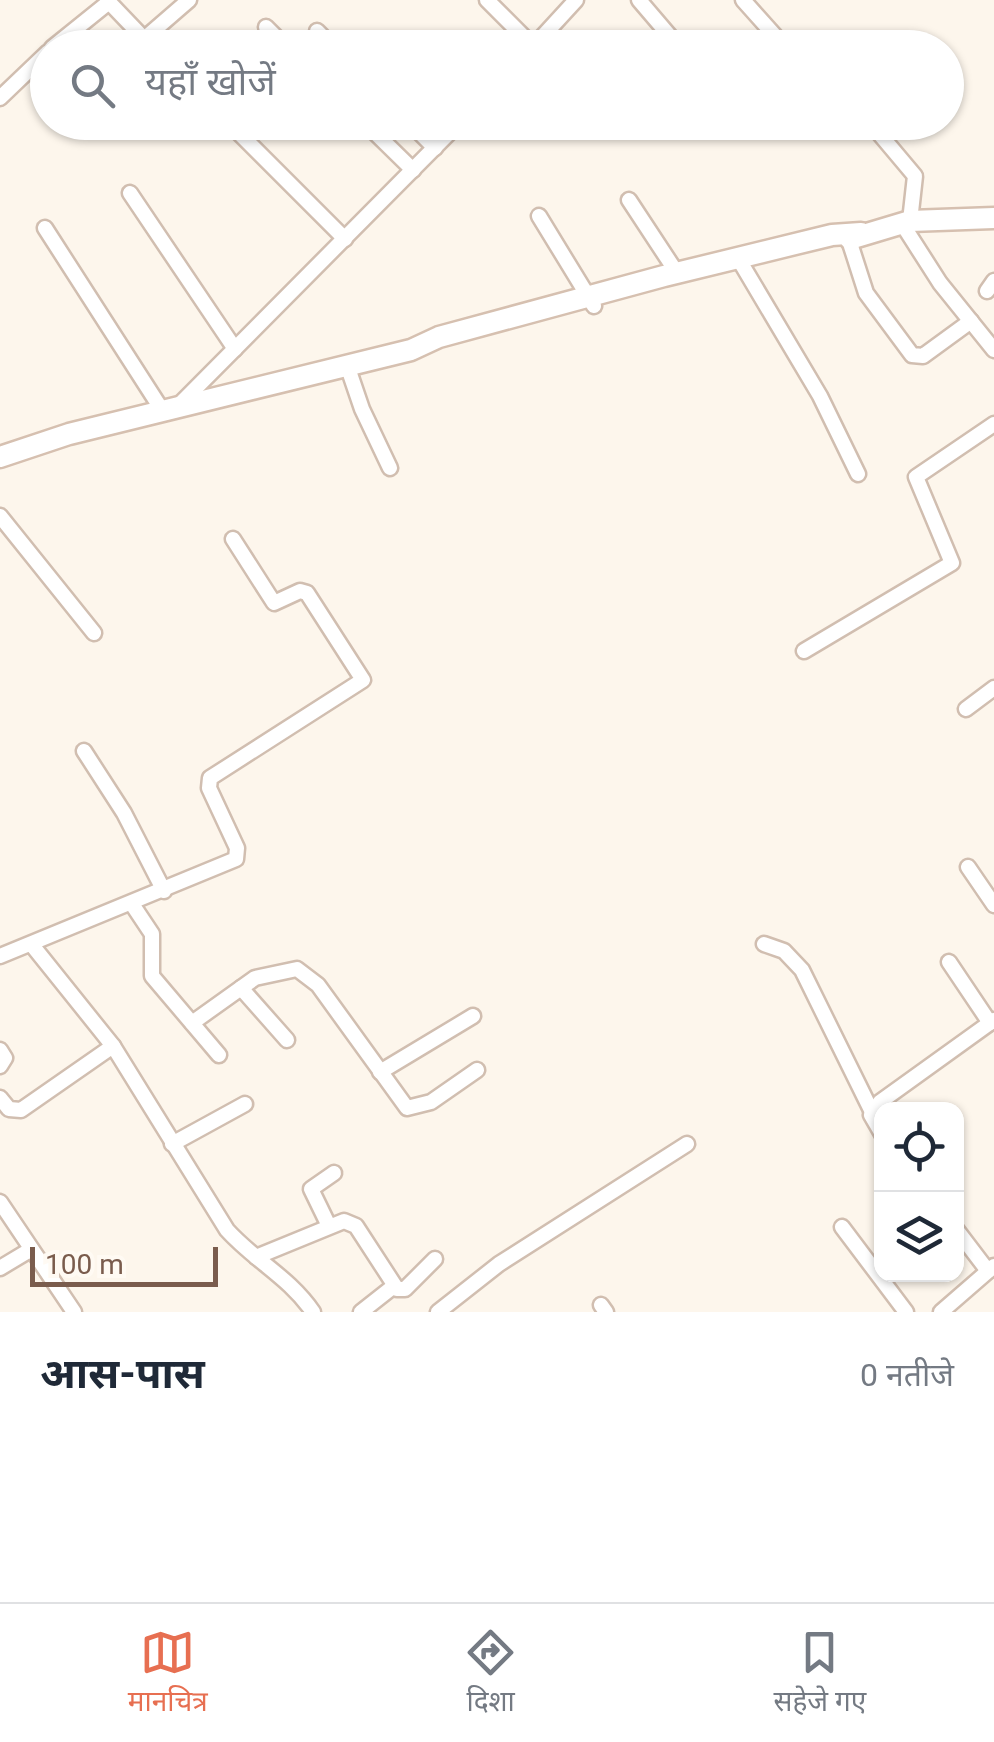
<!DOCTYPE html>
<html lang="hi">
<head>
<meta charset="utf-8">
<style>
	:root { --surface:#fff; --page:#f2f2f3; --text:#1f2937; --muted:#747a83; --line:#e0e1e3; --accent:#e76f51 }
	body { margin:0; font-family:Roboto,"Noto Sans Devanagari",sans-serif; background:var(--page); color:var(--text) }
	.controls { position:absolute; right:30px; bottom:30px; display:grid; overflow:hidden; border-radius:20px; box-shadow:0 2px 8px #0004 }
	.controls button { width:90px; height:90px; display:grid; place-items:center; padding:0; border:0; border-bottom:2px solid var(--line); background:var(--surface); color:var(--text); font:50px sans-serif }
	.scale { position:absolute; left:30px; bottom:25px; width:188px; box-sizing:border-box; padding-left:10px; border:5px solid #7a5c4d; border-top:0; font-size:28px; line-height:35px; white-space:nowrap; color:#7a5c4d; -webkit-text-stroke:8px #fffaf3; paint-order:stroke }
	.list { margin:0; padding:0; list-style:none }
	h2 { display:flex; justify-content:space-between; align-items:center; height:130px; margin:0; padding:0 40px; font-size:42px }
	h2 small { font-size:32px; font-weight:400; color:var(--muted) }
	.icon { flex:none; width:55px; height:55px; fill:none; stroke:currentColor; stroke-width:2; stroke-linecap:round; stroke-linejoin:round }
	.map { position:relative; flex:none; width:994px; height:1312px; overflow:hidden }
	.search { position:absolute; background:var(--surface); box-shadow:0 2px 8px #0004; left:30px; right:30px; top:30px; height:110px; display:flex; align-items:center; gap:25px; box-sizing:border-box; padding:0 35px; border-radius:55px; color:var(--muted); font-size:38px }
	.sheet { height:290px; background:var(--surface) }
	nav { display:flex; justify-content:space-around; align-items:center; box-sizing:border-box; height:140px; border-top:2px solid var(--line); background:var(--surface); font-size:28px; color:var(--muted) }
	nav a { display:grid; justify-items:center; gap:5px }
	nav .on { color:var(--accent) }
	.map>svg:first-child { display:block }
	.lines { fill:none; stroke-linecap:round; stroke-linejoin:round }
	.street-casing { stroke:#d1beb0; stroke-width:19 }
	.secondary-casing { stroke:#d6c0b0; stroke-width:25 }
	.street { stroke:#fff; stroke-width:14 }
	.secondary { stroke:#fff; stroke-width:20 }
</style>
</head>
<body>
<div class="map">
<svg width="994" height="1312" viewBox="0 0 994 1312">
	<rect width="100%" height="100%" fill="#fdf6ec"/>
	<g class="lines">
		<defs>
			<g id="street">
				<polyline points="107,0 153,48"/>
				<polyline points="487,0 533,46"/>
				<polyline points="639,0 680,48"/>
				<polyline points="743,0 786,48"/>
				<polyline points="266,27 287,48"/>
				<polyline points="317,31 334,48"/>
				<polyline points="144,39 189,0"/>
				<polyline points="52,48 109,2"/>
				<polyline points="532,48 576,0"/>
				<polyline points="850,48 859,40"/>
				<polyline points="0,98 48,52"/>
				<polyline points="228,122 345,239"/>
				<polyline points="364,122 413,170"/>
				<polyline points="409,122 435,148"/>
				<polyline points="878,132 915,176 910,221"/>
				<polyline points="130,193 235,349"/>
				<polyline points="629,200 677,273"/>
				<polyline points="539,216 594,306"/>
				<polyline points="901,222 940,283 994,350"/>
				<polyline points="45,228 162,410"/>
				<polyline points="849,240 866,293 912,355 923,356 971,321"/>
				<polyline points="738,258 820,396 858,474"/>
				<polyline points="987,291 994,281"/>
				<polyline points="347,365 362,409 390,468"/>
				<polyline points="178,406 460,122"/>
				<polyline points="0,516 94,633"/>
				<polyline points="804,651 952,563 916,477 994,424"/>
				<polyline points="966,709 994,688"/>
				<polyline points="84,751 124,813 164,891"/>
				<polyline points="968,867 994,905"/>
				<polyline points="132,904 152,934 152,976 219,1055"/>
				<polyline points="764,944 784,951 802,970 872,1112"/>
				<path d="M32,945L113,1046L227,1230C255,1261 289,1277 313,1312"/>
				<polyline points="0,956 236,859 237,848 209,788 210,778 363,680 307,593 300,591 274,603 233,539"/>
				<polyline points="949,962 990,1023"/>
				<polyline points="241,988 287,1040"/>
				<polyline points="192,1023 255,978 297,969 318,985 407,1108 431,1102 477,1070"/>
				<polyline points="0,1050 5,1058 0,1066"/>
				<polyline points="380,1072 473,1016"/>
				<polyline points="0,1098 9,1109 21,1110 113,1046"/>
				<polyline points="882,1134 871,1115 880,1102 994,1020"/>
				<polyline points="172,1144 245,1104"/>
				<polyline points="0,1202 74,1312"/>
				<polyline points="329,1226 311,1189 334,1173"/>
				<polyline points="842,1227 906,1312"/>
				<polyline points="956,1229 988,1271"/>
				<polyline points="256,1257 344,1221 356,1226 397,1289 405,1289 435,1259"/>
				<polyline points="0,1268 30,1250"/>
				<polyline points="601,1305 606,1312"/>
				<polyline points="361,1312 394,1286"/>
				<polyline points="438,1312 499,1264 687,1144"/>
				<polyline points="941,1312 994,1266"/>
			</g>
			<g id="secondary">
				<polyline points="850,239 910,221 994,218"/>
				<polyline points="0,457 69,434 411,350 439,337 664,276 832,235 861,233"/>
			</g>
		</defs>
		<use href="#street" class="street-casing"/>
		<use href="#secondary" class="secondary-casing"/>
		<use href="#street" class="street"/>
		<use href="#secondary" class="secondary"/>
	</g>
</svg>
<div class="controls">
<button><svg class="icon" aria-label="locate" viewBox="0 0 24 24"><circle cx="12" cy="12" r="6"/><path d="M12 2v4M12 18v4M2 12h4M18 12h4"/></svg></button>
<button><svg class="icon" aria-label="layers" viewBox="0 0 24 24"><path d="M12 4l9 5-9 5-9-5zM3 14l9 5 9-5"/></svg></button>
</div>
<div class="scale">100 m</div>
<div class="search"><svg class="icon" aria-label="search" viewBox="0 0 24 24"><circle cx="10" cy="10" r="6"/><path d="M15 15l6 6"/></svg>यहाँ खोजें</div>
</div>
<section class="sheet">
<h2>आस-पास<small>0 नतीजे</small></h2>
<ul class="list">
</ul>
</section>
<nav>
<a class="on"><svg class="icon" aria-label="map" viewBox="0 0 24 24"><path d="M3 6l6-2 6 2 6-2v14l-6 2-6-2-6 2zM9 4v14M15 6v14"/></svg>मानचित्र</a>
<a><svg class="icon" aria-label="directions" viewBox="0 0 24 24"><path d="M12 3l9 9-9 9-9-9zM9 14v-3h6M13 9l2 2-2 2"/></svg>दिशा</a>
<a><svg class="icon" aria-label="saved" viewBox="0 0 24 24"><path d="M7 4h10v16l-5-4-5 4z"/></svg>सहेजे गए</a>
</nav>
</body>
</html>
